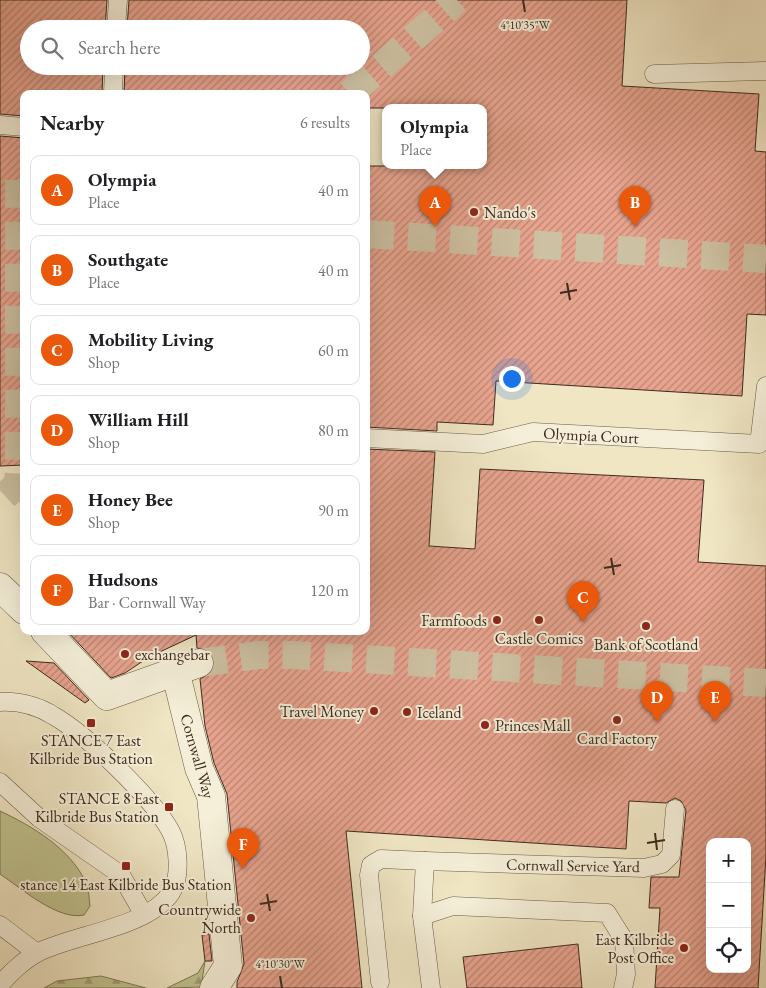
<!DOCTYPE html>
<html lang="en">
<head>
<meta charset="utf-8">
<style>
	:root { --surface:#fff; --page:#f2f2f2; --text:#202124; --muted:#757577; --line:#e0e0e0; --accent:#ea580c }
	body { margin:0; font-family:"EB Garamond",serif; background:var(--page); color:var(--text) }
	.controls { position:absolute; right:15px; bottom:15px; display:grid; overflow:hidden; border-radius:10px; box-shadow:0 5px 20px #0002 }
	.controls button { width:45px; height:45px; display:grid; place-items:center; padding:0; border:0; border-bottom:1px solid var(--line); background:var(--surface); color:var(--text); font:25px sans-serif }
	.you { position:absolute; left:511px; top:378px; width:18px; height:18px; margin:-12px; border:4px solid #fff; border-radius:50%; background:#1a73e8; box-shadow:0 0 0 8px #1a73e833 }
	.badge { display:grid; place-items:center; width:32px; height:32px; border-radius:50%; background:var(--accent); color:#fff; font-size:16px; font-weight:700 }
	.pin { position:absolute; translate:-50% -41px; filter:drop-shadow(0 1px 2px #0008) }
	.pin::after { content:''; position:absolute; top:26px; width:18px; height:15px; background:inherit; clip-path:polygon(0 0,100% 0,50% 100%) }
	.popup { position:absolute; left:382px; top:104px; width:105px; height:65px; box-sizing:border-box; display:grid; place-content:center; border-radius:10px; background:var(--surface); filter:drop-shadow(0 1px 4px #0005); font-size:16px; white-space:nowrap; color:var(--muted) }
	.popup b { font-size:19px; color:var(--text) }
	.popup::after { content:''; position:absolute; left:50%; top:100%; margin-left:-10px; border:10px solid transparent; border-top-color:var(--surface) }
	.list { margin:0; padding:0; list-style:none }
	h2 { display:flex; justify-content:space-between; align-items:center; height:65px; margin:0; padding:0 20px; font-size:21px }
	h2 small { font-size:16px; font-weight:400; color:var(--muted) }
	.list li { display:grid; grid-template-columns:32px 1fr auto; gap:15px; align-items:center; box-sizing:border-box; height:70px; margin:0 10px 10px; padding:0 10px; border:1px solid var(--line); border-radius:10px }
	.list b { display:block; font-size:19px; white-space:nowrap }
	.list p { margin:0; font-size:16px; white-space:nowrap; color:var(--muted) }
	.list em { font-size:16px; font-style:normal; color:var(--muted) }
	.icon { flex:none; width:28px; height:28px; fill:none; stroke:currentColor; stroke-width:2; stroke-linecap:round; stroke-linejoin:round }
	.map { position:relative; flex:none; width:766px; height:988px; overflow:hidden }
	.search { position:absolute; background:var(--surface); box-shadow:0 5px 20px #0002; left:20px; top:20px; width:350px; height:55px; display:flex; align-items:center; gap:12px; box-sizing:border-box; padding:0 18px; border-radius:28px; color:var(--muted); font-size:19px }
	.panel { position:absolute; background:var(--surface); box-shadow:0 5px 20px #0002; left:20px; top:90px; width:350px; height:545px; border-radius:10px }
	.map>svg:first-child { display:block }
	.grass { fill:#c0c390; stroke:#807758 }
	.forest { fill:url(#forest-firs); stroke:#807758 }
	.building { fill:url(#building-hatch); stroke:#3f2b1f; fill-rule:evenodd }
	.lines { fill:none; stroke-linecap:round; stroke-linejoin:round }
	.street-tunnel { stroke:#cdc1a3; stroke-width:28; stroke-dasharray:28 14; stroke-linecap:butt }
	.lane-casing { stroke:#6b5a48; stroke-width:19 }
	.street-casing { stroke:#6b5a48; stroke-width:29 }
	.lane { stroke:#f5efd9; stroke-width:18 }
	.street { stroke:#f5efd9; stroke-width:28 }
	.ticks { fill:none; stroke:#3f2b1f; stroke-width:2 }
	.poi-dot { fill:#8f2418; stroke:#f5efd9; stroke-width:2 }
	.labels { text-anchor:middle; stroke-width:4; stroke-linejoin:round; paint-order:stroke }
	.poi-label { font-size:16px; fill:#3f2b1f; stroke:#f5efd9; text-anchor:end }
	.street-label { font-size:16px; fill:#3f2b1f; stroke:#f5efd9 }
	.ticks-label { font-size:12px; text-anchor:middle; fill:#3f2b1f; stroke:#f5efd9; stroke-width:4; stroke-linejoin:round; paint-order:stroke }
</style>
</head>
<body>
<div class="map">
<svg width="766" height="988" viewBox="0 0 766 988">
	<defs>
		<pattern id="forest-firs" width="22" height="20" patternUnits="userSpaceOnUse" patternTransform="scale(1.25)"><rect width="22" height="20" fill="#c0c390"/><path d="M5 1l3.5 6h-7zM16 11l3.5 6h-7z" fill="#9d9f75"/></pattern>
		<pattern id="building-hatch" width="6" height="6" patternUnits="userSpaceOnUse" patternTransform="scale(1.25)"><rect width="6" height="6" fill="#e8a48f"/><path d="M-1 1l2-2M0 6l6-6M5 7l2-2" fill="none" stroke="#bd8674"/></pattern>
	</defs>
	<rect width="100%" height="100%" fill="#f0e6c4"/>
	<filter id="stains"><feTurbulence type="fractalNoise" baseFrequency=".004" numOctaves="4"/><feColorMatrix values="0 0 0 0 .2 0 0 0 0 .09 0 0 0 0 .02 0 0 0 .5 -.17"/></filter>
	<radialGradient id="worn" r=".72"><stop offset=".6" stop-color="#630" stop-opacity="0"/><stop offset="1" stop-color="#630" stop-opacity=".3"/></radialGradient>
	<path class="grass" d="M0,811C32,826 71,849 86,883C89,890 89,899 90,906L84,915C58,921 21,888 0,874Z"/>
	<g class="forest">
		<polygon points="205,961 201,987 167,988 198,973"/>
		<polygon points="101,976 146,988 44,988 57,981"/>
	</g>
	<g class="building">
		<polygon points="0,0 107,0 105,29 29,29 29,66 103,66 102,94 24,94 24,116 0,114"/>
		<polygon points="129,0 627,0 622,86 759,94 755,151 766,152 766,315 747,314 742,396 496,381 493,425 437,422 437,431 366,427 366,166 484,166 484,108 366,108 366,94 124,94 125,66 361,66 361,29 127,29"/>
		<polygon points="0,136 24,138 24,465 0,466"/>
		<path d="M366,449L435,452L429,546L475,549L480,469L704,480L698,562L766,566V856L758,988H655L660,908H649L651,877H679L686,810L681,801L675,798L666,803L629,801L626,849L346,831L362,988H237V982L244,964L227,794L214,763L205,726L200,679L211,673L214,665L213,657L209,651L197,648L196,635L149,657L125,673L111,678L67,631H366ZM710,842H747V969H710Z"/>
		<polygon points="26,661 54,663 89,700 85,703"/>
		<polygon points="209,934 212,961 205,961 202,935"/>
		<polygon points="578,944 582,988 467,988 463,957"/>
	</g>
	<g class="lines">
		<g class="street-tunnel">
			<polyline points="350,94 457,0"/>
			<polyline points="366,234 766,259"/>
			<polyline points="5,496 18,484 19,468 19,177"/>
			<polyline points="199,663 259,655 293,655 766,683"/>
		</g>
		<defs>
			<g id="lane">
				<polyline points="116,29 118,0"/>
				<polyline points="654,74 766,71"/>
				<polyline points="113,94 114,66"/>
				<polyline points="0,125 24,127"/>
				<polyline points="366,438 483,444 533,432 759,444 766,386"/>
				<path d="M0,702C19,701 38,706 54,716C87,735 152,798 170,830C179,846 181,878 171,893C147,928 74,934 37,953C24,960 9,974 0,985"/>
				<polyline points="0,782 39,818 121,875 144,915"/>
				<polyline points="422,916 425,861 644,868 662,864 671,855 675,809"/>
				<polyline points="0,925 37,953"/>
				<polyline points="380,982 369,875 371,865 381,859 425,861"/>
				<polyline points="431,988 422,916 453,906 607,913 624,940 626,974 623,988"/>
			</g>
			<g id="street">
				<polyline points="0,587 24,610"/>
				<polyline points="45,631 107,696 199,663"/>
				<polyline points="175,670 199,768 211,796 228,966 214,988"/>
			</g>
		</defs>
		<use href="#lane" class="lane-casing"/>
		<use href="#street" class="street-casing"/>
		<use href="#lane" class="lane"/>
		<use href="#street" class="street"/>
	</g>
	<path class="ticks" d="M523,0L525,12M567,283L570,300M560,293L577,290M611,558L614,575M604,568L621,565M655,833L657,850M647,843L665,840M267,894L270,911M260,904L277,901M280,976L282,988"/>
	<g class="poi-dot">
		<circle cx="474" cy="212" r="5"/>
		<circle cx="497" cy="620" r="5"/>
		<circle cx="539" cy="620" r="5"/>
		<circle cx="646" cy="626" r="5"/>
		<circle cx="125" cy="654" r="5"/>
		<circle cx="374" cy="711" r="5"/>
		<circle cx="407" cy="712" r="5"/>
		<circle cx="617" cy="720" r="5"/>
		<rect x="86" y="718" width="10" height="10" rx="2.5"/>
		<circle cx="485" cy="725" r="5"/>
		<rect x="164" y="802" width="10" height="10" rx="2.5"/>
		<rect x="121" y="861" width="10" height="10" rx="2.5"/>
		<circle cx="251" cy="918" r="5"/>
		<circle cx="684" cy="948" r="5"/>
	</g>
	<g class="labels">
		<g class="poi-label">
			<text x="484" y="218" text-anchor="start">Nando's</text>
			<text x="487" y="626">Farmfoods</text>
			<text x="539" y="644" text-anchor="middle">Castle Comics</text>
			<text x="646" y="650" text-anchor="middle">Bank of Scotland</text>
			<text x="135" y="660" text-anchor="start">exchangebar</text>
			<text x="364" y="717">Travel Money</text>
			<text x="417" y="718" text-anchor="start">Iceland</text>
			<text x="495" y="731" text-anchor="start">Princes Mall</text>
			<text x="617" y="744" text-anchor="middle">Card Factory</text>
			<text x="91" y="746" text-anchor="middle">STANCE 7 East<tspan x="91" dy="18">Kilbride Bus Station</tspan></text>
			<text x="159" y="804">STANCE 8 East<tspan x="159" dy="18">Kilbride Bus Station</tspan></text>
			<text x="126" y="890" text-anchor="middle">stance 14 East Kilbride Bus Station</text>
			<text x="241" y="915">Countrywide<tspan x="241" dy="18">North</tspan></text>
			<text x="674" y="945">East Kilbride<tspan x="674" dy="18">Post Office</tspan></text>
		</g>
		<g class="street-label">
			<text transform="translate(591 435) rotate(3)" y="6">Olympia Court</text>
			<text transform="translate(198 756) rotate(74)" y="6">Cornwall Way</text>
			<text transform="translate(573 865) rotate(1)" y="6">Cornwall Service Yard</text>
		</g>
	</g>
	<g class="ticks-label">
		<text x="525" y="29">4°10'35"W</text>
		<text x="280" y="968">4°10'30"W</text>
	</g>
	<rect width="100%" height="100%" filter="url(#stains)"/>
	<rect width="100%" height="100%" fill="url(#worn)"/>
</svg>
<div class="controls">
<button>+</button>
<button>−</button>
<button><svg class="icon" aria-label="locate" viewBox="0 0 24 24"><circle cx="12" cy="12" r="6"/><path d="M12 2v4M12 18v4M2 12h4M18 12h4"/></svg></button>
</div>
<div class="you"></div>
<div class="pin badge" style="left:435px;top:227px">A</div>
<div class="popup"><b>Olympia</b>Place</div>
<div class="pin badge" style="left:635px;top:227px">B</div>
<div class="pin badge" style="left:583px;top:622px">C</div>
<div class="pin badge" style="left:657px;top:722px">D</div>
<div class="pin badge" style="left:715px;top:722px">E</div>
<div class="pin badge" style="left:243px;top:869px">F</div>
<div class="search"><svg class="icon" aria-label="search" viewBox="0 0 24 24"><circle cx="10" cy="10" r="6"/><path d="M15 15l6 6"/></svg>Search here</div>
<section class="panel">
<h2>Nearby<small>6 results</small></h2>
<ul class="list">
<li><span class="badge">A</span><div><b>Olympia</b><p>Place</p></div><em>40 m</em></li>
<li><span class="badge">B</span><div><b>Southgate</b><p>Place</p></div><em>40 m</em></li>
<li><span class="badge">C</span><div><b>Mobility Living</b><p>Shop</p></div><em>60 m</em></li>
<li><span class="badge">D</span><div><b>William Hill</b><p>Shop</p></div><em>80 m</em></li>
<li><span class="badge">E</span><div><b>Honey Bee</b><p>Shop</p></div><em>90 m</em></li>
<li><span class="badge">F</span><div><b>Hudsons</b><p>Bar · Cornwall Way</p></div><em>120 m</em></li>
</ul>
</section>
</div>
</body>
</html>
